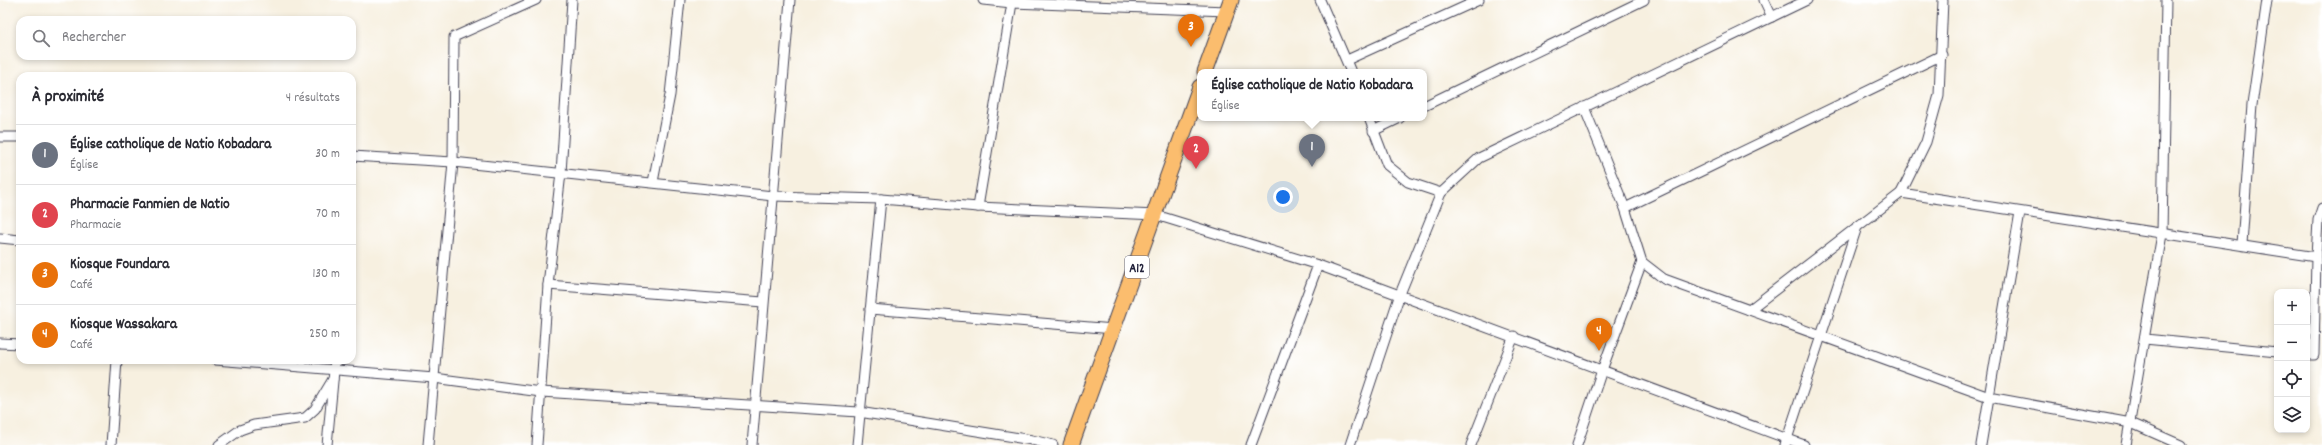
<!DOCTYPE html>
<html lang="fr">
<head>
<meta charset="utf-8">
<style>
	:root { --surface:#fff; --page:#f2f2f3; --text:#2b2b33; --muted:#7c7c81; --line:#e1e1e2; --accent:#b5179e }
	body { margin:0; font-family:Dekko,sans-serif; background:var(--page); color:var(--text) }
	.controls { position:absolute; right:12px; bottom:12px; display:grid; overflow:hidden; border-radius:8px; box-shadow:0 2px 6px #0003 }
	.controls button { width:36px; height:36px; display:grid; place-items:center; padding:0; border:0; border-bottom:1px solid var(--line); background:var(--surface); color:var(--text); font:20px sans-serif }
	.you { position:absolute; left:1283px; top:197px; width:14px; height:14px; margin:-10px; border:3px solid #fff; border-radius:50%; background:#1a73e8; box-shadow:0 0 0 6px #1a73e833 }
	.badge { display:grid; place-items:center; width:26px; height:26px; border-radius:50%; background:var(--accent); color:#fff; font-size:13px; font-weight:700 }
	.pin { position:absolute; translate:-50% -33px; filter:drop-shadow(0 1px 2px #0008) }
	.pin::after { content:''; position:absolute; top:21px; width:14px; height:12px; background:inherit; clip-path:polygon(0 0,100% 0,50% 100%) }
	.popup { position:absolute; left:1197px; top:69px; width:230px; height:52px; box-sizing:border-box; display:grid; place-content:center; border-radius:8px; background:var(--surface); filter:drop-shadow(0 1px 3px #0005); font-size:13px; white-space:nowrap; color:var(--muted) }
	.popup b { font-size:15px; color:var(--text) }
	.popup::after { content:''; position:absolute; left:50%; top:100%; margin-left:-8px; border:8px solid transparent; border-top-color:var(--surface) }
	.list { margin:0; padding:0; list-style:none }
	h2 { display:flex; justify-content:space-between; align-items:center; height:52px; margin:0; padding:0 16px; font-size:17px }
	h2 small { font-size:13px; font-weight:400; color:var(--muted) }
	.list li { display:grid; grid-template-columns:26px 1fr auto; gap:12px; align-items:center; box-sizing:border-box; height:60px; padding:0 16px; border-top:1px solid var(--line) }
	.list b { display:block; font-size:15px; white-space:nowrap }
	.list p { margin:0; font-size:13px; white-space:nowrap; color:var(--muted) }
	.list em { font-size:13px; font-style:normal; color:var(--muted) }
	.icon { flex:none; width:22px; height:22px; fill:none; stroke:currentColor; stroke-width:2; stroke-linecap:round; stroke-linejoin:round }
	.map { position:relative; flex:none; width:2322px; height:445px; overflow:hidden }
	.search { position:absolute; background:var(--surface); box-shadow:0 2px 6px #0003; left:16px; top:16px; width:340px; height:44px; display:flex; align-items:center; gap:10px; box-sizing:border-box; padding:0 14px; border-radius:12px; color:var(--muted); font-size:15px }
	.panel { position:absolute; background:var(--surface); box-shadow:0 2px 6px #0003; left:16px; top:72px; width:340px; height:292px; border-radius:12px }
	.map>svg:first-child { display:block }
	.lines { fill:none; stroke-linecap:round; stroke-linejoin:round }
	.minor-casing { stroke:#424154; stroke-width:11 }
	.primary-casing { stroke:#424154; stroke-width:17 }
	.minor { stroke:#fff; stroke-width:9 }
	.primary { stroke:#fbbd6e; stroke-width:15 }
	.labels { text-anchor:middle; stroke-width:3; stroke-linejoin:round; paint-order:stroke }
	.shield { fill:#fff; stroke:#646476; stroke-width:1 }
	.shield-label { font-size:13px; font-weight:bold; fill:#22223b }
</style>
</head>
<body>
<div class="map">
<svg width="2322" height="445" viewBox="0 0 2322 445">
	<rect width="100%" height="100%" fill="#fff"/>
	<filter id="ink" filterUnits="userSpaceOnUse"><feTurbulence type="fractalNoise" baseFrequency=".025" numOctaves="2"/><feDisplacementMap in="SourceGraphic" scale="8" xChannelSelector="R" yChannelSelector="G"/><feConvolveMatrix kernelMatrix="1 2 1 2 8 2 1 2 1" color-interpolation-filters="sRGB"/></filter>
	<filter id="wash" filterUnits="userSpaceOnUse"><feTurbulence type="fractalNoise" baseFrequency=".012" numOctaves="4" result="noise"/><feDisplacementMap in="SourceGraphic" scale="16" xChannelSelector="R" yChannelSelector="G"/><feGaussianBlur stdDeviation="0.9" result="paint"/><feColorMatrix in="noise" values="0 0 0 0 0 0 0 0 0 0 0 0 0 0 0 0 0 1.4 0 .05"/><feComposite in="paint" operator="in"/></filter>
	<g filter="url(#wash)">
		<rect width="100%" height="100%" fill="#f7f0e0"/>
	</g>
	<g filter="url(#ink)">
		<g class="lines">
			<defs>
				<g id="minor">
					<polyline points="983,0 1012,3 1227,11"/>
					<polyline points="1320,0 1351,72"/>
					<polyline points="1764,0 1772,17"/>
					<polyline points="1347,60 1479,0"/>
					<polyline points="1424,106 1644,0"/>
					<polyline points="1584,107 1625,208 1642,262 1664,279 1989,397 2131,423 2181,445"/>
					<polyline points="1369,118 1387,165 1408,182 1441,193"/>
					<polyline points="1373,131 1400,118"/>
					<polyline points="0,137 20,137"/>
					<polyline points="352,156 453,162 773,196 881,199 978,207 1156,215 1318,265 1804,445"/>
					<polyline points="653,182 670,95 680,0"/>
					<polyline points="1901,193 2316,257"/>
					<polyline points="978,207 1012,3"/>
					<polyline points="1625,208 1942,55"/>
					<polyline points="0,238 20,240"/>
					<polyline points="2242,244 2252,105 2267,0"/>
					<polyline points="548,285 763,302"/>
					<polyline points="870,309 1114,329"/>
					<polyline points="1749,310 1901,193 1926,142 1939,95 1943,0"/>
					<polyline points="2145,339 2277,352"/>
					<polyline points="0,343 20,344"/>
					<polyline points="2307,355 2314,355 2316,257 2318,220 2322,208"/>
					<polyline points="215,360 434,378 541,392 859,412 1032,440 1053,445"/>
					<polyline points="111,445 117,360"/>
					<polyline points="219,445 240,430 254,425 305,418 315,409 333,379"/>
					<polyline points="327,445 335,360"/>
					<polyline points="428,445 453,162 454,37 536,0"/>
					<polyline points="537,445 548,285 561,173 572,0"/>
					<polyline points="752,445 790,0"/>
					<polyline points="857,445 881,199"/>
					<polyline points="1251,445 1318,265"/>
					<polyline points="1350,445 1400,294 1441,193 1479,158 1807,0"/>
					<polyline points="1471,445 1514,336"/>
					<polyline points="1577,445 1602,370 1642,262"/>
					<polyline points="1785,445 1856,230"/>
					<polyline points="1981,445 2020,212"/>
					<polyline points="2126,445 2162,234 2166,0"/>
				</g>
				<g id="primary">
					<polyline points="1205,72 1231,0"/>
					<polyline points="1071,445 1200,87"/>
				</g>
			</defs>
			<use href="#minor" class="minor-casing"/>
			<use href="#primary" class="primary-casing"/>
			<use href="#minor" class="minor"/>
			<use href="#primary" class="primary"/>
		</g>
	</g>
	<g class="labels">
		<rect class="shield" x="1125" y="256" width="24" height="22" rx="3"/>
		<g class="shield-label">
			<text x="1137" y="272">A12</text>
		</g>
	</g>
</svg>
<div class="controls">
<button>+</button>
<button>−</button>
<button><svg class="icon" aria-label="locate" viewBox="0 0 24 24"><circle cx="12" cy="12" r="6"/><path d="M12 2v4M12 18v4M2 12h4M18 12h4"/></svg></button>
<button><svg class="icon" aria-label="layers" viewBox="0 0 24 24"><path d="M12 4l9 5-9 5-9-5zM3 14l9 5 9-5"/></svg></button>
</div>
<div class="you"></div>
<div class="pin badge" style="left:1312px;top:167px;background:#6b7280">1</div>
<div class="popup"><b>Église catholique de Natio Kobadara</b>Église</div>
<div class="pin badge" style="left:1196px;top:169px;background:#e0444e">2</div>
<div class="pin badge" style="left:1191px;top:47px;background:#e8710a">3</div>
<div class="pin badge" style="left:1599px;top:351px;background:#e8710a">4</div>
<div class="search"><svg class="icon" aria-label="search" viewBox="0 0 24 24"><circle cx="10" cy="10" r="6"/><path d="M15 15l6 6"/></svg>Rechercher</div>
<section class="panel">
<h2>À proximité<small>4 résultats</small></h2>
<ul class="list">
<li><span class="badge" style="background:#6b7280">1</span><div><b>Église catholique de Natio Kobadara</b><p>Église</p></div><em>30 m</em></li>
<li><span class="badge" style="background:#e0444e">2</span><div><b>Pharmacie Fanmien de Natio</b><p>Pharmacie</p></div><em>70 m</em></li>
<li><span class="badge" style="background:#e8710a">3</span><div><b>Kiosque Foundara</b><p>Café</p></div><em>130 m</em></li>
<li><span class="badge" style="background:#e8710a">4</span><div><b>Kiosque Wassakara</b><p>Café</p></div><em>250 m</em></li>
</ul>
</section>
</div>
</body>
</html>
